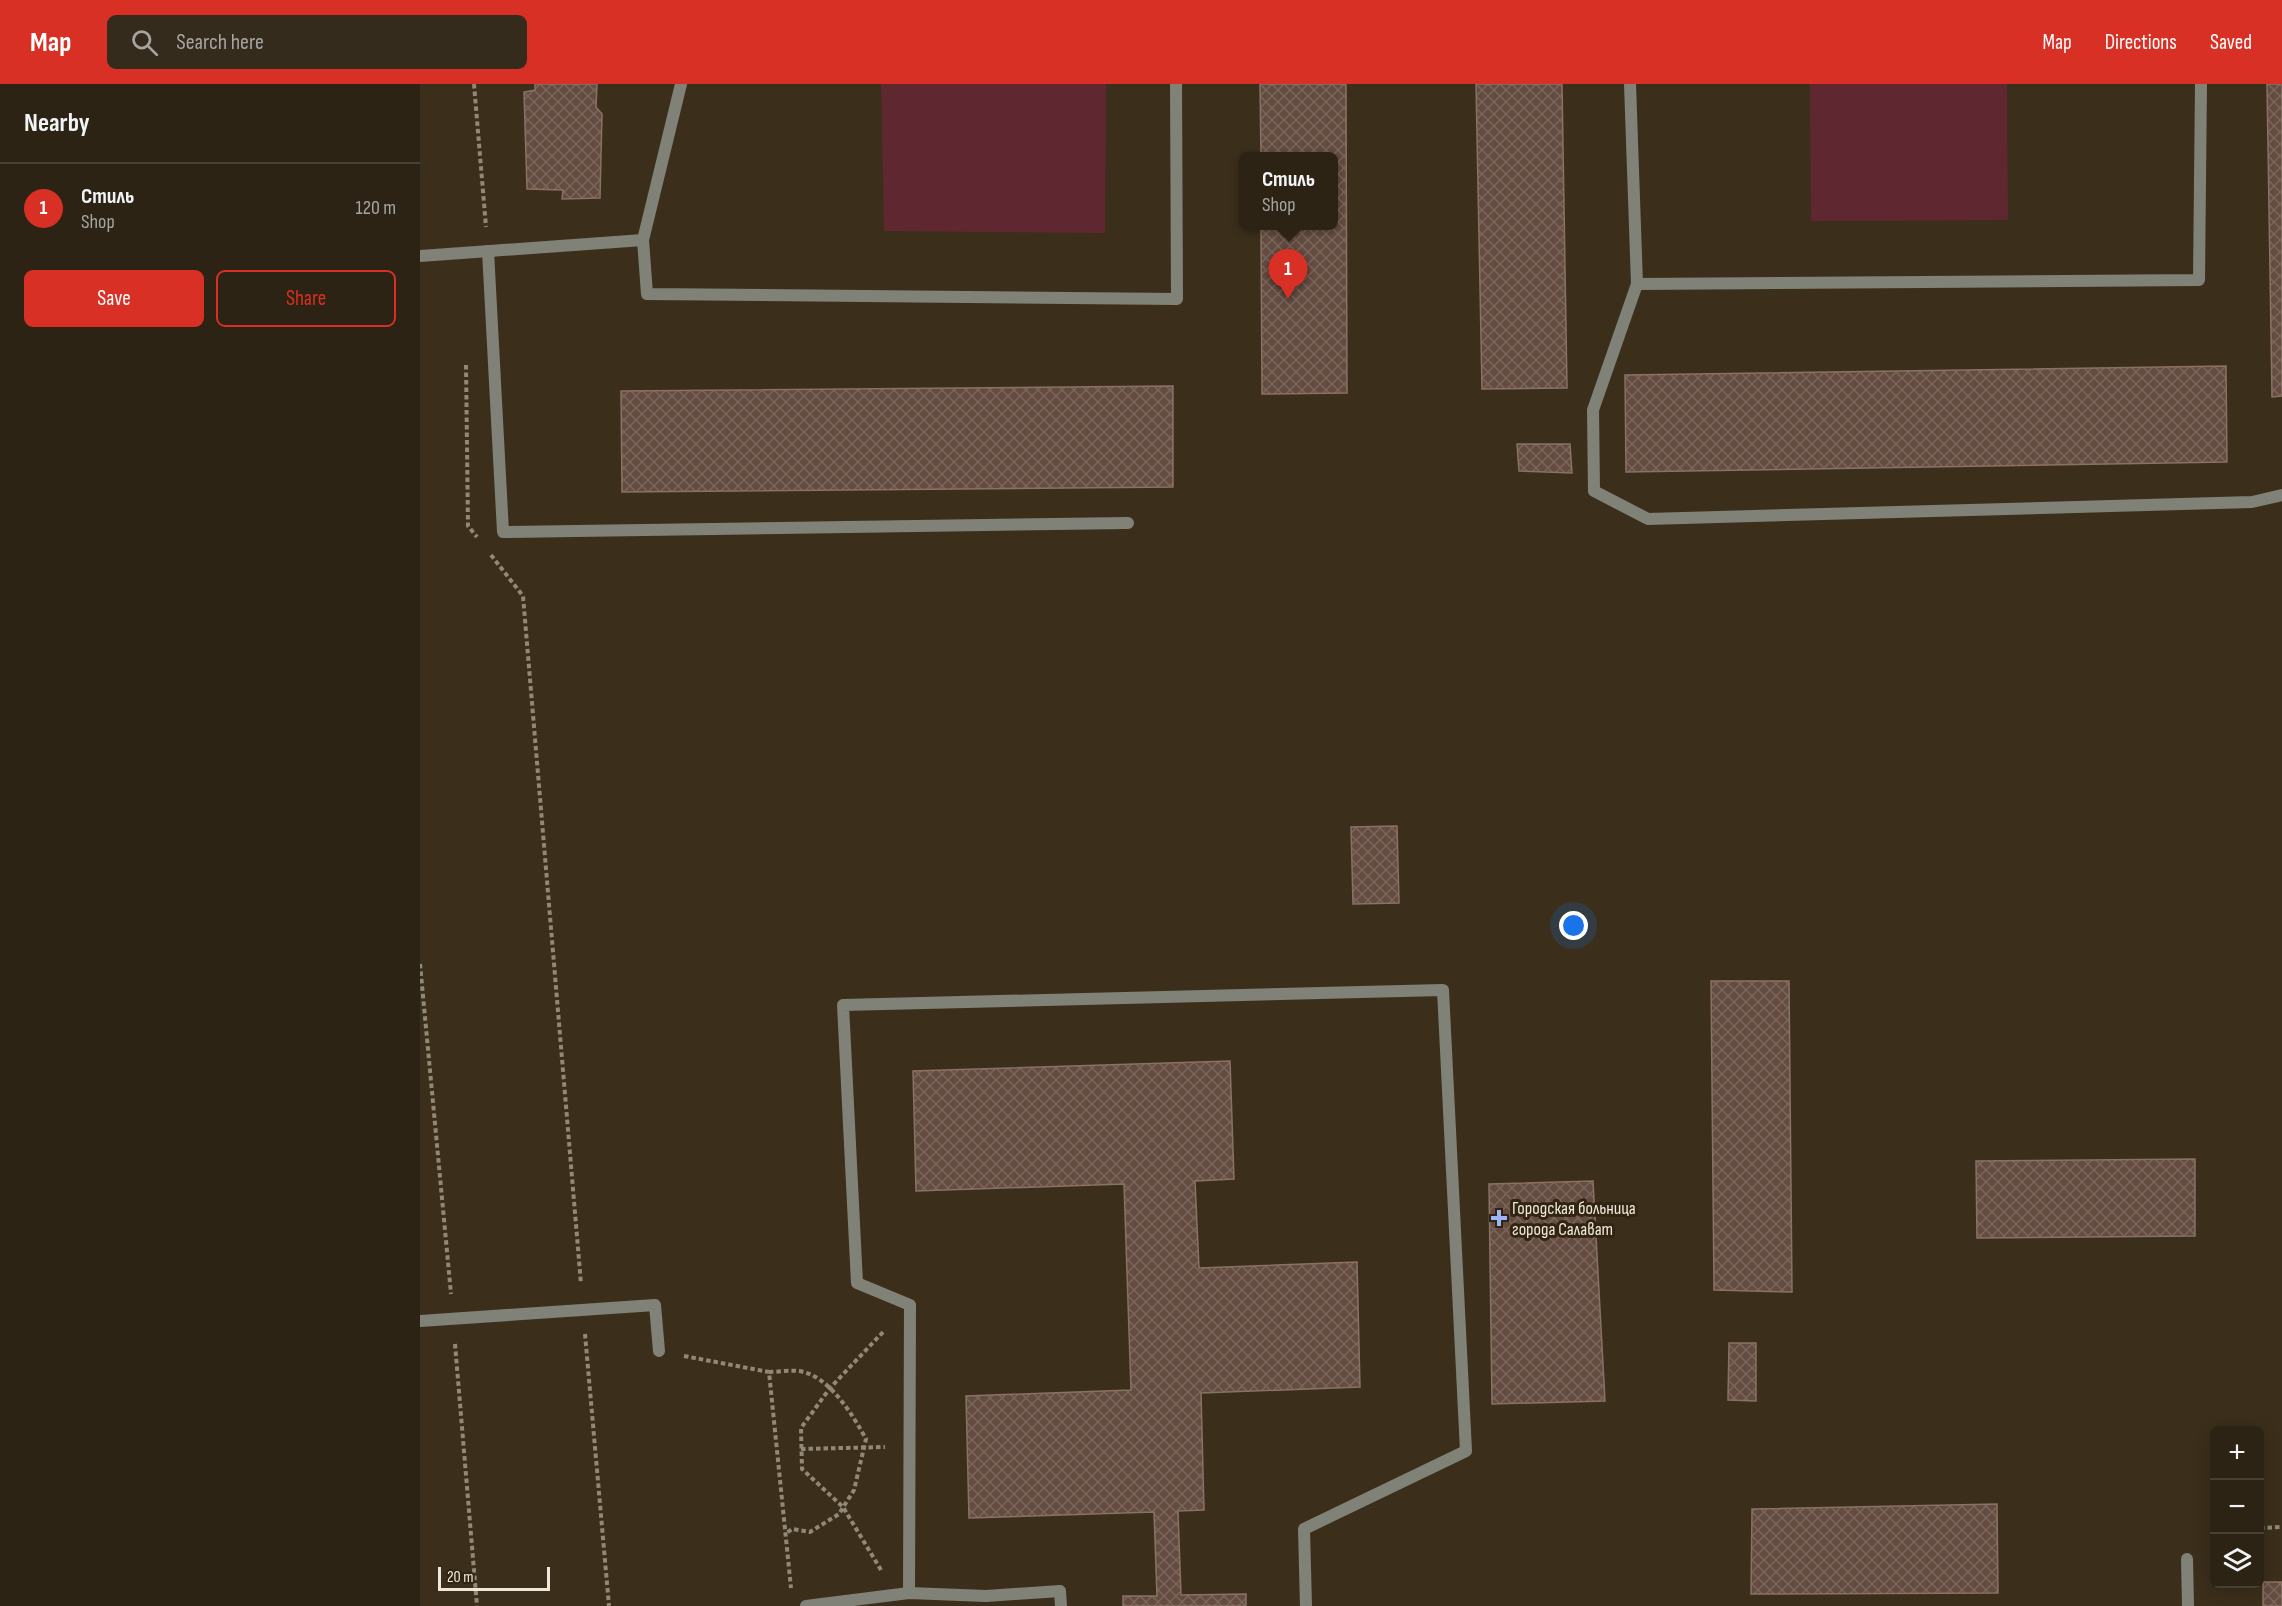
<!DOCTYPE html>
<html lang="en">
<head>
<meta charset="utf-8">
<style>
	:root { --surface:#2c2314; --page:#342b1d; --text:#f1f3f6; --muted:#a6a4a0; --line:#484034; --accent:#d93025 }
	body { margin:0; font-family:"Sofia Sans Condensed",sans-serif; background:var(--page); color:var(--text) }
	.controls { position:absolute; right:18px; bottom:18px; display:grid; overflow:hidden; border-radius:9px; box-shadow:0 3px 15px #0003 }
	.controls button { width:54px; height:54px; display:grid; place-items:center; padding:0; border:0; border-bottom:2px solid var(--line); background:var(--surface); color:var(--text); font:30px sans-serif }
	.scale { position:absolute; left:18px; bottom:15px; width:112px; box-sizing:border-box; padding-left:6px; border:3px solid #eee7da; border-top:0; font-size:16px; line-height:21px; white-space:nowrap; color:#eee7da; -webkit-text-stroke:4px #312511; paint-order:stroke }
	.you { position:absolute; left:1154px; top:842px; width:21px; height:21px; margin:-15px; border:4px solid #fff; border-radius:50%; background:#1a73e8; box-shadow:0 0 0 9px #1a73e833 }
	.badge { display:grid; place-items:center; width:39px; height:39px; border-radius:50%; background:var(--accent); color:#fff; font-size:20px; font-weight:700 }
	.pin { position:absolute; translate:-50% -50px; filter:drop-shadow(0 2px 3px #0008) }
	.pin::after { content:''; position:absolute; top:32px; width:21px; height:18px; background:inherit; clip-path:polygon(0 0,100% 0,50% 100%) }
	.popup { position:absolute; left:819px; top:68px; width:99px; height:78px; box-sizing:border-box; display:grid; place-content:center; border-radius:9px; background:var(--surface); filter:drop-shadow(0 2px 4px #0005); font-size:20px; white-space:nowrap; color:var(--muted) }
	.popup b { font-size:22px; color:var(--text) }
	.popup::after { content:''; position:absolute; left:50%; top:100%; margin-left:-12px; border:12px solid transparent; border-top-color:var(--surface) }
	.list { margin:0; padding:0; list-style:none }
	h2 { display:flex; justify-content:space-between; align-items:center; height:78px; margin:0; padding:0 24px; font-size:26px }
	h2 small { font-size:20px; font-weight:400; color:var(--muted) }
	.list li { display:grid; grid-template-columns:39px 1fr auto; gap:18px; align-items:center; box-sizing:border-box; height:90px; padding:0 24px; border-top:2px solid var(--line) }
	.list b { display:block; font-size:22px; white-space:nowrap }
	.list p { margin:0; font-size:20px; white-space:nowrap; color:var(--muted) }
	.list em { font-size:20px; font-style:normal; color:var(--muted) }
	.actions { display:flex; gap:12px; padding:18px 24px }
	.actions a { flex:1; padding:14px 0; border:2px solid var(--accent); border-radius:9px; text-align:center; font-size:21px; color:var(--accent) }
	.actions .main { background:var(--accent); color:#fff }
	.icon { flex:none; width:33px; height:33px; fill:none; stroke:currentColor; stroke-width:2; stroke-linecap:round; stroke-linejoin:round }
	.map { position:relative; flex:none; width:1862px; height:1522px; overflow:hidden }
	header { display:flex; align-items:center; gap:36px; box-sizing:border-box; height:84px; padding:0 30px; background:var(--accent); color:#fff }
	header strong { font-size:28px }
	nav { display:flex; gap:33px; margin-inline-start:auto; font-size:21px }
	.search { width:420px; height:54px; background:var(--page); display:flex; align-items:center; gap:15px; box-sizing:border-box; padding:0 21px; border-radius:9px; color:var(--muted); font-size:22px }
	main { display:flex }
	aside { flex:1; background:var(--surface) }
	.map>svg:first-child { display:block }
	.green { fill:#5f2831 }
	.building { fill:url(#building-cross-hatch); stroke:#8a7165; stroke-width:1.5 }
	.lines { fill:none; stroke-linecap:round; stroke-linejoin:round }
	.path { stroke:#928878; stroke-width:4; stroke-dasharray:4.5 3; stroke-linecap:butt }
	.lane { stroke:#808277; stroke-width:12 }
	.poi-dot { fill:#9db4fd; stroke:#312511; stroke-width:2 }
	.labels { text-anchor:middle; stroke-width:6; stroke-linejoin:round; paint-order:stroke }
	.poi-label { font-size:18px; fill:#eee7da; stroke:#312511; text-anchor:start }
</style>
</head>
<body>
<header>
<strong>Map</strong>
<div class="search"><svg class="icon" aria-label="search" viewBox="0 0 24 24"><circle cx="10" cy="10" r="6"/><path d="M15 15l6 6"/></svg>Search here</div>
<nav><a>Map</a><a>Directions</a><a>Saved</a></nav>
</header>
<main>
<aside>
<h2>Nearby<small></small></h2>
<ul class="list">
<li><span class="badge">1</span><div><b>Стиль</b><p>Shop</p></div><em>120 m</em></li>
</ul>
<div class="actions"><a class="main">Save</a><a>Share</a></div>
</aside>
<div class="map">
<svg width="1862" height="1522" viewBox="0 0 1862 1522">
	<defs>
		<pattern id="building-cross-hatch" width="8" height="8" patternUnits="userSpaceOnUse" patternTransform="scale(1.5)"><rect width="8" height="8" fill="#644c41"/><path d="M0 0l8 8M0 8l8-8" fill="none" stroke="#7a665c"/></pattern>
	</defs>
	<rect width="100%" height="100%" fill="#3b2f1b"/>
	<g class="green">
		<polygon points="461,0 686,0 685,149 464,147"/>
		<polygon points="1390,0 1587,0 1588,136 1391,137"/>
	</g>
	<g class="building">
		<polygon points="115,0 177,0 176,23 182,30 180,114 142,115 143,106 107,105 104,8 115,6"/>
		<polygon points="840,0 926,0 927,309 842,310 841,142 913,142 913,73 841,73"/>
		<polygon points="1056,0 1142,0 1147,304 1062,305"/>
		<polygon points="1847,0 1862,0 1862,312 1852,313"/>
		<polygon points="1806,282 1807,378 1206,388 1205,291"/>
		<polygon points="753,302 753,403 202,408 201,307"/>
		<polygon points="1097,360 1150,360 1152,389 1099,387"/>
		<polygon points="977,742 979,819 933,820 931,743"/>
		<polygon points="1291,897 1369,897 1372,1208 1294,1206"/>
		<polygon points="810,977 814,1095 775,1097 779,1184 937,1178 940,1303 781,1309 784,1426 758,1427 761,1511 826,1510 826,1522 703,1522 703,1512 737,1512 734,1428 549,1434 546,1312 711,1306 704,1100 496,1107 493,987"/>
		<polygon points="1775,1075 1775,1152 1557,1154 1556,1077"/>
		<polygon points="1173,1097 1185,1317 1072,1320 1069,1100"/>
		<polygon points="1309,1259 1336,1259 1336,1317 1308,1316"/>
		<polygon points="1577,1420 1578,1509 1331,1510 1332,1425"/>
		<rect x="1843" y="1498" width="19" height="24"/>
	</g>
	<g class="lines">
		<g class="path">
			<polyline points="54,0 66,143"/>
			<polyline points="46,281 48,442 57,453"/>
			<polyline points="71,471 103,512 161,1200"/>
			<polyline points="0,880 31,1210"/>
			<polyline points="165,1250 189,1522"/>
			<polyline points="35,1260 57,1522"/>
			<polyline points="264,1272 349,1288 371,1504"/>
			<path d="M349,1288C358,1288 368,1286 378,1287C408,1290 433,1331 446,1355L434,1406L419,1430L390,1448L372,1445L365,1450"/>
			<polyline points="381,1365 465,1363"/>
			<polyline points="1840,1444 1862,1443"/>
			<polyline points="461,1486 423,1423 382,1385 381,1344 410,1304 464,1247"/>
		</g>
		<g class="lane">
			<polyline points="261,0 223,156 227,210 757,215 756,0"/>
			<polyline points="1210,0 1217,200 1779,196 1781,0"/>
			<polyline points="68,167 83,448 708,439"/>
			<polyline points="0,172 223,156"/>
			<polyline points="1217,200 1173,326 1174,407 1228,435 1832,418 1862,411"/>
			<polyline points="0,1237 235,1221 239,1267"/>
			<polyline points="1767,1475 1768,1522"/>
			<polyline points="489,1509 490,1221 437,1199 423,921 1023,906 1046,1367 884,1445 886,1522"/>
			<polyline points="386,1522 489,1509 566,1512 640,1507 641,1522"/>
		</g>
	</g>
	<path class="poi-dot" d="M1076 1125h6v6h6v6h-6v6h-6v-6h-6v-6h6z"/>
	<g class="labels">
		<g class="poi-label">
			<text x="1092" y="1130">Городская больница<tspan x="1092" dy="21">города Салават</tspan></text>
		</g>
	</g>
</svg>
<div class="controls">
<button>+</button>
<button>−</button>
<button><svg class="icon" aria-label="layers" viewBox="0 0 24 24"><path d="M12 4l9 5-9 5-9-5zM3 14l9 5 9-5"/></svg></button>
</div>
<div class="scale">20 m</div>
<div class="you"></div>
<div class="pin badge" style="left:868px;top:215px">1</div>
<div class="popup"><b>Стиль</b>Shop</div>
</div>
</main>
</body>
</html>
